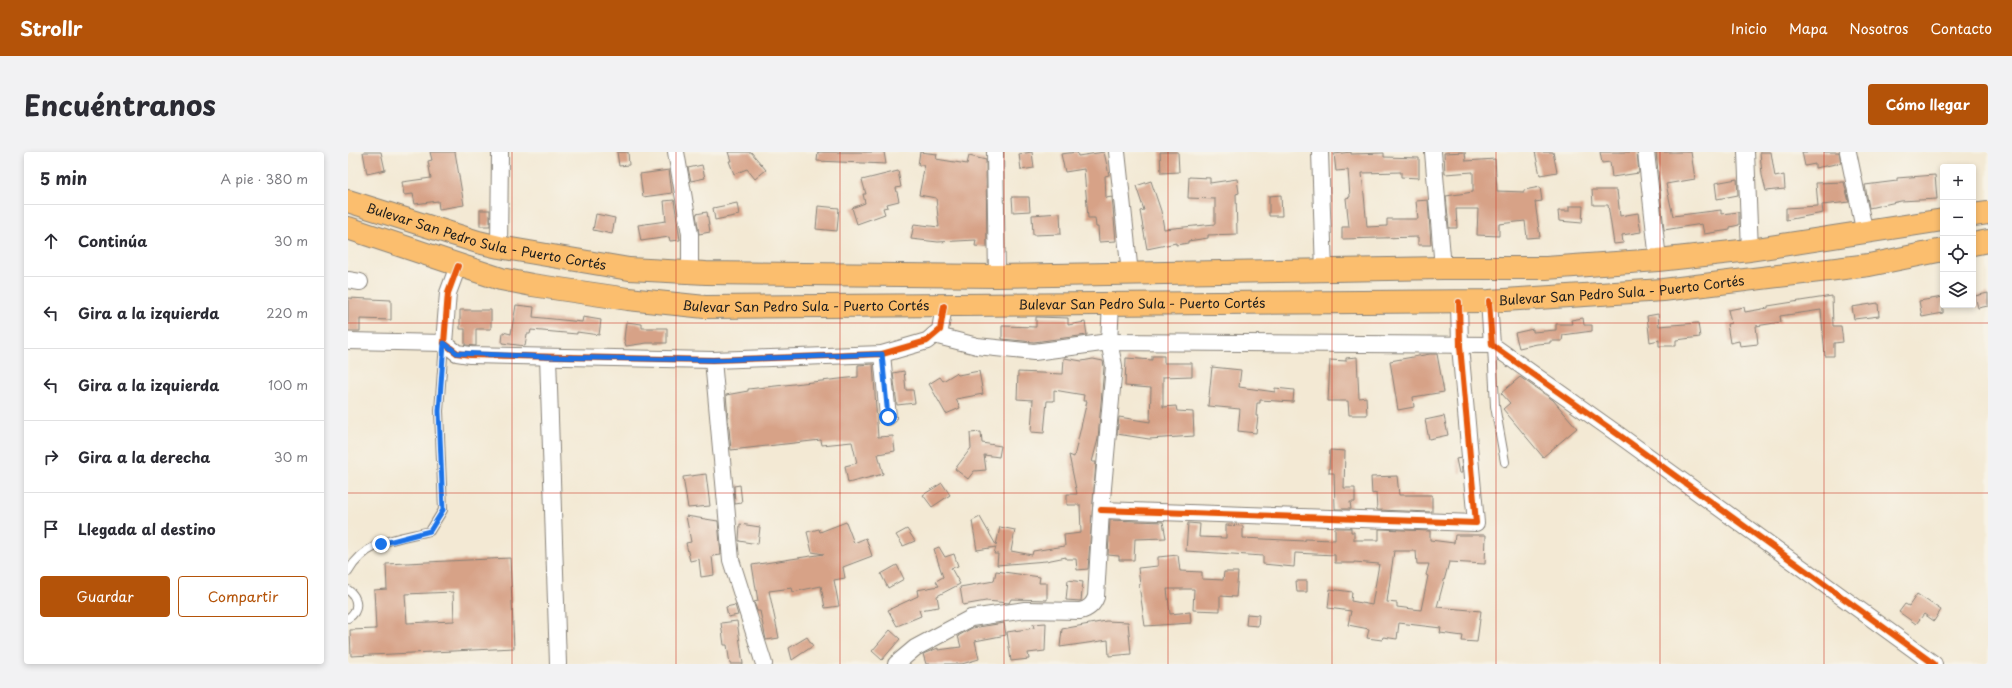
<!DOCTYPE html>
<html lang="es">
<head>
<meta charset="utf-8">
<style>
	:root { --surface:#fff; --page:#f2f2f3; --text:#2b2b33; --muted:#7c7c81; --line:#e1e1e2; --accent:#b45309 }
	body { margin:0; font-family:"Playpen Sans",sans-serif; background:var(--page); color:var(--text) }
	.controls { position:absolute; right:12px; top:12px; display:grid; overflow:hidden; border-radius:4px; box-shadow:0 2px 6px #0003 }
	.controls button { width:36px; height:36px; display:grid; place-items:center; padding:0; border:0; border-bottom:1px solid var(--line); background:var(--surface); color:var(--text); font:20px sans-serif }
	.stop { position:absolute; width:12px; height:12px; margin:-9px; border:3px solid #1a73e8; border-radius:50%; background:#fff }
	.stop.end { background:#1a73e8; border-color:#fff; box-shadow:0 1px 4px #0008 }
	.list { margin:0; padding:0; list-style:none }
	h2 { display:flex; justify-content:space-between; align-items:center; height:52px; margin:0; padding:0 16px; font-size:17px }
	h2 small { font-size:13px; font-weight:400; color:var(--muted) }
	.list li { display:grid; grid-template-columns:26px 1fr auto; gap:12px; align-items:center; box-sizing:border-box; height:72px; padding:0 16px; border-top:1px solid var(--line) }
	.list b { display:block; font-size:15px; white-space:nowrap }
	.list em { font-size:13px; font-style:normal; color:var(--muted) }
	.actions { display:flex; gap:8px; padding:12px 16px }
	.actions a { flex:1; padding:9px 0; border:1px solid var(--accent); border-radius:4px; text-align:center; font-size:14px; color:var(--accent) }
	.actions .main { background:var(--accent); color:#fff }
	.icon { flex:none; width:22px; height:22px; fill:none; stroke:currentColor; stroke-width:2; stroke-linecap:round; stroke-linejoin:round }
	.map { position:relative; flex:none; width:1640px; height:512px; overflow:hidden; border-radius:4px }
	header { display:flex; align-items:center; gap:24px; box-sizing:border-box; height:56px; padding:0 20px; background:var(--accent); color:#fff }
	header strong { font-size:19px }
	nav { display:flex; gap:22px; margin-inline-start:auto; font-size:14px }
	.intro { display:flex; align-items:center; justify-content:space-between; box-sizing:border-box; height:96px; padding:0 24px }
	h1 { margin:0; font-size:28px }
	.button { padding:10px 18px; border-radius:4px; background:var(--accent); color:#fff; font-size:14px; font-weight:700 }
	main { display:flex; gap:24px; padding:0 24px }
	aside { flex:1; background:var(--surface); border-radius:4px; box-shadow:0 2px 6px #0003 }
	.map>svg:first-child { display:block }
	.building { fill:#d7a287; fill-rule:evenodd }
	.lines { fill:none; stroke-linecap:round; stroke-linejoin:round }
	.service-casing { stroke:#888278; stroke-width:10 }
	.minor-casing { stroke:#888278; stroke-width:18 }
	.trunk-casing { stroke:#888278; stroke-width:24 }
	.service { stroke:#fff; stroke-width:8 }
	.minor { stroke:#fff; stroke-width:16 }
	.trunk { stroke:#fbbe6e; stroke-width:22 }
	.cycleway-casing { stroke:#f7f3e8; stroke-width:8 }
	.cycleway { stroke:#e8590c; stroke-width:6 }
	.route { stroke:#1a73e8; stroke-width:5 }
	.grid { fill:none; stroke:#c8321e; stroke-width:1; stroke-opacity:0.55 }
	.labels { text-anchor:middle; stroke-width:3.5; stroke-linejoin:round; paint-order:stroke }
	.street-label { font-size:13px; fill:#1c1c1c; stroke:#f7f3e8 }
</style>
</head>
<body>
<header>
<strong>Strollr</strong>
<nav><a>Inicio</a><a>Mapa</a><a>Nosotros</a><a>Contacto</a></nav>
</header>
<div class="intro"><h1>Encuéntranos</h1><a class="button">Cómo llegar</a></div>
<main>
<aside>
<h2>5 min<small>A pie · 380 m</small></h2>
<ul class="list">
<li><svg class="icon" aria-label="ahead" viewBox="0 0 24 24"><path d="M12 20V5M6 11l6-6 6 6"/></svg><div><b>Continúa</b></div><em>30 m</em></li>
<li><svg class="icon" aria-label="left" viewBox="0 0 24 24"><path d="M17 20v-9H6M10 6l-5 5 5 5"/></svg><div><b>Gira a la izquierda</b></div><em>220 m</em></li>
<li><svg class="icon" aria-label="left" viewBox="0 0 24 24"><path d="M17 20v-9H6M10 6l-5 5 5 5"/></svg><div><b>Gira a la izquierda</b></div><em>100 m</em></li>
<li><svg class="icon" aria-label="right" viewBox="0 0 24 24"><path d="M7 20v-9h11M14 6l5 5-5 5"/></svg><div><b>Gira a la derecha</b></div><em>30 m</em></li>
<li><svg class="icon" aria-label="arrive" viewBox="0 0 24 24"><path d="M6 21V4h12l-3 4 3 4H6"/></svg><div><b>Llegada al destino</b></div></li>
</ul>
<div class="actions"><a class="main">Guardar</a><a>Compartir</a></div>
</aside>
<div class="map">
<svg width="1640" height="512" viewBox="0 0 1640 512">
	<rect width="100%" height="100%" fill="#f7f3e8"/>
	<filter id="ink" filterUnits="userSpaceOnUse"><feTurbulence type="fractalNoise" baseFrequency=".025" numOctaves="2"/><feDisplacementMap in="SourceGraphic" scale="8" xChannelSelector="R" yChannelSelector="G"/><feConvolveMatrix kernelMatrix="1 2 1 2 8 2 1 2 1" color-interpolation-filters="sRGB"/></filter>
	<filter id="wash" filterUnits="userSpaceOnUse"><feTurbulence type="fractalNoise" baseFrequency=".012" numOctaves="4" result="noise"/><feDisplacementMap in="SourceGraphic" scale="16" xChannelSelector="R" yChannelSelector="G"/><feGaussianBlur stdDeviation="0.9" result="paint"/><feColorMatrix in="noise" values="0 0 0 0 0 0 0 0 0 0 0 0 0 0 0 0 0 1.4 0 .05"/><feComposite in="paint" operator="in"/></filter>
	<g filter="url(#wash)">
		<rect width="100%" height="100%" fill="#f3e9d4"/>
		<g id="blocks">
			<g class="building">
				<polygon points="15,0 33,0 37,18 19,22"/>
				<polygon points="82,0 107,0 116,53 91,57 90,49 67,52 65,42 56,43 54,30 83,26 80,9 84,8"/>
				<polygon points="269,0 280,0 281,13 271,14"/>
				<polygon points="380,0 403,0 418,18 407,27 399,17 386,22 381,9 383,9"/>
				<polygon points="470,0 536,0 538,12 469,9"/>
				<polygon points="572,0 589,2 588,7 619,12 621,4 638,8 639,95 627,94 628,88 590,90 563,87 566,72 591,75 588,46 571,43 576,17 575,13 570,13"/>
				<polygon points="684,0 686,16 673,18 671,2"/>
				<polygon points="729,0 730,4 756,0 761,23 757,24 758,46 764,45 768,89 751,90 750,75 748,75 747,66 740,66 736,17 717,20 713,2"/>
				<polygon points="812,0 830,0 831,20 813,21"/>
				<polygon points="1003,0 1003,2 1036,1 1036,5 1071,6 1071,26 1053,25 1053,20 1014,21 1019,75 1039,74 1039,67 1070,67 1068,49 1080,48 1083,93 1070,93 1070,85 994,87 994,75 1001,75 998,46 1002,45 1000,18 988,19 986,2"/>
				<polygon points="1117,0 1118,9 1147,7 1149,39 1176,40 1176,38 1192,35 1194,49 1187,50 1192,85 1179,86 1177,69 1151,72 1151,84 1129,83 1130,57 1108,57 1109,76 1101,76 1098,44 1125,40 1125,20 1097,22 1096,1"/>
				<polygon points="1187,0 1205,0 1209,20 1192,23"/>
				<polygon points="1252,0 1289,0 1291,21 1264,25 1262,10 1254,11"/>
				<polygon points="1308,0 1343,0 1347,27 1318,32 1325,64 1373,58 1373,62 1391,60 1391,73 1382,75 1382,78 1356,82 1354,72 1316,78"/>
				<polygon points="1412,0 1423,0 1427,25 1436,23 1437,37 1418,39 1414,23"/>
				<polygon points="1454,0 1491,0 1493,11 1467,16 1467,12 1457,14"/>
				<polygon points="354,13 357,26 343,29 340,16"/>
				<polygon points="321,18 324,41 295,45 292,22"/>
				<polygon points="550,19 553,35 548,36 551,49 539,52 540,55 535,56 537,62 509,72 504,56 517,51 515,42 518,42 514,28"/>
				<polygon points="1587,23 1589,47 1553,49 1521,56 1517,33 1549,29 1549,26"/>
				<polygon points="841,25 862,26 862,31 889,27 891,41 888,42 889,82 860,83 860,86 840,89 840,91 828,93 828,91 799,97 792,59 796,58 788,34 803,29 813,59 816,77 867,72 867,47 840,46"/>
				<polygon points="1389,27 1390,43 1369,47 1367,31"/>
				<polygon points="1496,30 1501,50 1474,53 1475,61 1438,68 1438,56 1470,54 1468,31"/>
				<polygon points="1244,38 1269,38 1272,64 1290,61 1293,80 1274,83 1275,91 1266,92 1260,53 1245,53"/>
				<polygon points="933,43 934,64 921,64 921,44"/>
				<polygon points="664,45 681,45 682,59 665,60"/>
				<polygon points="326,48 332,88 322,89 321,85 293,89 290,73 318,69 316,49"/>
				<polygon points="389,51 391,63 367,68 365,56"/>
				<polygon points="470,54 491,56 489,79 468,77"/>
				<polygon points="1221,54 1235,54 1234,71 1211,69 1210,59 1221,59"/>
				<rect x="132" y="58" width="10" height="16"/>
				<polygon points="359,60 362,80 351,82 348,62"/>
				<polygon points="712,61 713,82 685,83 684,63"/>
				<polygon points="248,62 267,66 264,82 245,78"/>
				<polygon points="1640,141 1640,154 1630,156 1627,144"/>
				<polygon points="1484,144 1485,174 1493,174 1495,190 1486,191 1486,204 1477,204 1473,158 1432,164 1433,170 1408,174 1410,192 1392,194 1391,189 1382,191 1379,172 1383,171 1380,158 1396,155 1397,160 1420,156 1420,154"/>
				<polygon points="1595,145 1595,161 1574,165 1571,149"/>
				<polygon points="0,146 43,148 43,168 12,167 12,179 0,179"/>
				<polygon points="1530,151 1531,164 1506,167 1504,155"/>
				<polygon points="168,153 186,155 185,165 234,170 235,165 253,168 251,183 229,180 229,182 183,178 182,182 179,182 177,194 154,191 155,180 163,182"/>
				<polygon points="112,158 143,158 143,177 128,177 128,194 117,193 117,177 112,177"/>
				<polygon points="1310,162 1311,174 1350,171 1352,185 1328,188 1328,194 1311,194 1311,188 1302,190 1299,164"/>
				<polygon points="688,165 720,166 720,173 737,170 739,183 686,190 654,187 654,174 688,175"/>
				<polygon points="1235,166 1236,173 1244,173 1244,179 1215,183 1214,189 1202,189 1202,191 1189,192 1171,196 1167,181 1185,177 1185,180 1208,178 1208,172 1224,172 1223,168"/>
				<polygon points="278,170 294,172 294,176 319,176 319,191 299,191 278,194 276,187"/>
				<polygon points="1082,202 1089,202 1096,240 1065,245 1066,255 1050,258 1042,209"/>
				<polygon points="804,204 816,204 816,211 844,211 844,224 815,225 815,255 828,254 829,259 845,260 846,284 801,287 769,282 771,265 802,270 803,236 777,234 778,206 804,208"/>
				<polygon points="1009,205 1011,246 1018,245 1019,263 1001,263 1000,249 980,249 982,208 998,209 998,206"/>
				<polygon points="716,206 734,209 745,207 755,209 756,215 750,287 744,310 748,310 740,417 729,418 728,407 718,407 718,405 698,409 649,413 650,402 646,402 648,395 629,398 624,369 632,365 648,393 652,375 667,378 663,399 684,403 685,399 717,394 716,383 733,381 732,353 719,353 719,342 729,342 721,303 726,305 739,249 735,249 736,243 706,238 706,249 699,249 696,281 683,280 685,248 669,247 670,220 715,222"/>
				<polygon points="525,212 530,285 545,284 547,299 530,302 535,322 500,331 497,314 509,311 504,290 474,293 473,288 383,298 378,243 400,239 400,237 510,225 510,213"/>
				<polygon points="864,215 893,218 891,235 927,240 927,236 946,238 945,250 912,248 912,251 909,251 908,264 910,264 908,281 890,279 892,257 860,254"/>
				<polygon points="556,219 558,238 565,238 567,251 549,253 545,221"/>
				<polygon points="631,219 635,242 608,247 612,256 598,262 581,232 592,225 595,229 608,221 610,223"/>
				<polygon points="1172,225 1205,248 1229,276 1195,305 1155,257 1162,251 1153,241"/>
				<polygon points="1096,264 1100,283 1081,287 1077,268"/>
				<polygon points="633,280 634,291 653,294 651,305 636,303 638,318 626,319 620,327 607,317 623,296 622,281"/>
				<polygon points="982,298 997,299 996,336 1007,336 1007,350 1002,350 1003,357 987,357 986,321 981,321"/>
				<polygon points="1113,306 1114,321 1111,321 1108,307"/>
				<polygon points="358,322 362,354 340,356 335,325"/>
				<polygon points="1049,324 1051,343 1084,343 1084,360 1029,358 1028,341 1024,342 1023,325"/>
				<polygon points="594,331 602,343 584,355 575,343"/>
				<polygon points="392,333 394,351 387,352 386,334"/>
				<polygon points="338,364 370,369 373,403 364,404 366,423 353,425 351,407 342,409 338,391 343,390"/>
				<polygon points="762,368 815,370 818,386 787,387 786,408 771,408 771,404 760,403"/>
				<polygon points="498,370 506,391 518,386 524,404 495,415 497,426 486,428 491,454 477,456 473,434 445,440 444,436 421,439 431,486 418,488 412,459 409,459 406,450 410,449 404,413 476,402 464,400 459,380 471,377 472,380"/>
				<path d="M840,371L852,372L851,385L878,386V373L895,374V386L957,389V387L987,388V376H1003V380H1006V388H1031V377L1082,379V388L1106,391L1107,383H1138L1137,412L1101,410L1089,455L1133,459L1129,490L1114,489L1115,484L1092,481L1093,476L1051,471L1049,487L1035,485L1034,488L1019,486L1021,477L1000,473L1003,459L980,456L982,437L1004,440L1003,449L1024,453L1031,412L1006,410V411H987V403L947,401L946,415L915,412V404L838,399ZM1046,399H1068L1069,412H1081L1078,423L1080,424L1073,458L1049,455V451L1039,450Z"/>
				<polygon points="392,372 412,375 410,392 391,389"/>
				<polygon points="559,377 567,389 555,394 548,383"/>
				<polygon points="591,395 597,405 606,402 610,414 603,416 612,432 589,444 591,455 571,458 573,464 549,474 540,458 570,444 569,438 591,434 588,429 595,425 586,397"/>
				<polygon points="830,403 832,419 854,420 854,427 875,428 876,420 890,420 888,445 872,444 872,459 845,458 846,437 819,437 822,462 842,460 843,471 797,474 791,433 792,433 790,416 810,414 810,405"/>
				<path d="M162,406L166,496L3,504L2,478L28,477L26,438L39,437L38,412ZM105,440L106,469L59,471L57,442Z"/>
				<polygon points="549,413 556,427 540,436 533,422"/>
				<polygon points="648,419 692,425 691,431 699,431 699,448 663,447 661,451 638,449 615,453 612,435 646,429"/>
				<polygon points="720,428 735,430 733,449 718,448"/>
				<polygon points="948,429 959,429 959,440 949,440"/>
				<polygon points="1569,442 1593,458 1586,469 1576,462 1568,472 1551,460 1557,452 1561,454"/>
				<polygon points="387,453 390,463 380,465 378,455"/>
				<polygon points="899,462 911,463 910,474 898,473"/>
				<polygon points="389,469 395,512 382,512 379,493 376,493 373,471"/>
				<polygon points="758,469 780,470 783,502 761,504 760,488 712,495 714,477"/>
				<polygon points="656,471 658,483 627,489 631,507 614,512 578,512 575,502 590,496 590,498 613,495 610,484 624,476"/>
				<polygon points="698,471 697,499 680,501 681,507 663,509 659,480 686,476 685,472"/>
				<polygon points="542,478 552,487 534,508 524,499"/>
				<polygon points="459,485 465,494 444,508 441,496"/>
			</g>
		</g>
	</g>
	<g filter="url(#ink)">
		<use href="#blocks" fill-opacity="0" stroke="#888278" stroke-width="1"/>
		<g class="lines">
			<defs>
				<g id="service">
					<polyline points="1144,194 1147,254 1157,310"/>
					<path d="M0,420C18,388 50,387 82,379L95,358L91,259L96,191"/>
					<path d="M0,438C10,445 12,459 0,466"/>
				</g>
				<g id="minor">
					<polyline points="328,0 342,82 342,121"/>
					<polyline points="647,0 649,124"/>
					<polyline points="769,0 782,122"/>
					<polyline points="972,0 976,119"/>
					<polyline points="1085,0 1095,116"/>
					<polyline points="1298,0 1310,108"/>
					<polyline points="1398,0 1402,98"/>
					<polyline points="1500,0 1517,82"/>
					<polyline points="151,95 152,0"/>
					<polyline points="110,114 100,141 96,191 109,201 122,203 365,208 534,202 579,189 592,178 596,154"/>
					<polyline points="0,128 12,130"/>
					<polyline points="1141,149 1144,193 1271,283 1586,512"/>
					<polyline points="586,183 629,194 686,200 761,190 1144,193"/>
					<polyline points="0,189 96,191"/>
					<polyline points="534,202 540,265"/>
					<polyline points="200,205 210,512"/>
					<polyline points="365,208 383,408 416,512"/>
					<polyline points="753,358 1128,371 1112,194 1111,150"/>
					<path d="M548,512L567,496L623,466L677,458L732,459C741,457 745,453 748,445L753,358L766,214L761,190L763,152"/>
				</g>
				<g id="trunk">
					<path id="s1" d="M0,49L130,90L151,95L281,117L358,121L649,124L1095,116H1198L1310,108L1402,98L1595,68"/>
					<polyline points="1625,63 1640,61"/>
					<path id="s2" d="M0,76L153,127L184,133L280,147L357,155L1141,149L1315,138L1521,113L1595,98"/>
					<polyline points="1625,92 1640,89"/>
				</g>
			</defs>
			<use href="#service" class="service-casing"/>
			<use href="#minor" class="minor-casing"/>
			<use href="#trunk" class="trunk-casing"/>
			<use href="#service" class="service"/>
			<use href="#minor" class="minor"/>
			<use href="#trunk" class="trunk"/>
			<defs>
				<g id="cycleway">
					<polyline points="110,114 100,141 96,191 109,201 122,203 365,208 534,202 579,189 592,178 596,154"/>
					<polyline points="1141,149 1144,193 1271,283 1586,512"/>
					<polyline points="753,358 1128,371 1112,194 1111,150"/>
				</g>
			</defs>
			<use href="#cycleway" class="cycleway-casing"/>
			<use href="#cycleway" class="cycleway"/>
		</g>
	</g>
	<g class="lines" filter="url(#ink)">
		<polyline class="route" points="33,392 82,379 95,358 91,259 96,191 109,201 200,205 365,208 534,202 540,265"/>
	</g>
	<path class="grid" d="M164,0V512M328,0V512M492,0V512M656,0V512M820,0V512M984,0V512M1148,0V512M1312,0V512M1476,0V512M0,171H1640M0,341H1640"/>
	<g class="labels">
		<g class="street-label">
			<text dy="5" stroke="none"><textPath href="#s1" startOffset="143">Bulevar San Pedro Sula - Puerto Cortés</textPath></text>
			<text dy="5" stroke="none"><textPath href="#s2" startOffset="1284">Bulevar San Pedro Sula - Puerto Cortés</textPath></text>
			<text dy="5" stroke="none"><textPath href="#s2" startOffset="804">Bulevar San Pedro Sula - Puerto Cortés</textPath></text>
			<text dy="5" stroke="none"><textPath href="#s2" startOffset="468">Bulevar San Pedro Sula - Puerto Cortés</textPath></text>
		</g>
	</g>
</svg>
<div class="controls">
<button>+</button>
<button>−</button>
<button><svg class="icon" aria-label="locate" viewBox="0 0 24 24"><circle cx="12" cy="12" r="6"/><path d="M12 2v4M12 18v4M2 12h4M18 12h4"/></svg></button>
<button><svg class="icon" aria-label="layers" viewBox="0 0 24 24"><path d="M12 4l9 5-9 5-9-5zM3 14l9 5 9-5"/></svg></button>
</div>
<div class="stop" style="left:540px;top:265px"></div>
<div class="stop end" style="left:33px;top:392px"></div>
</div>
</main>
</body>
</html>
